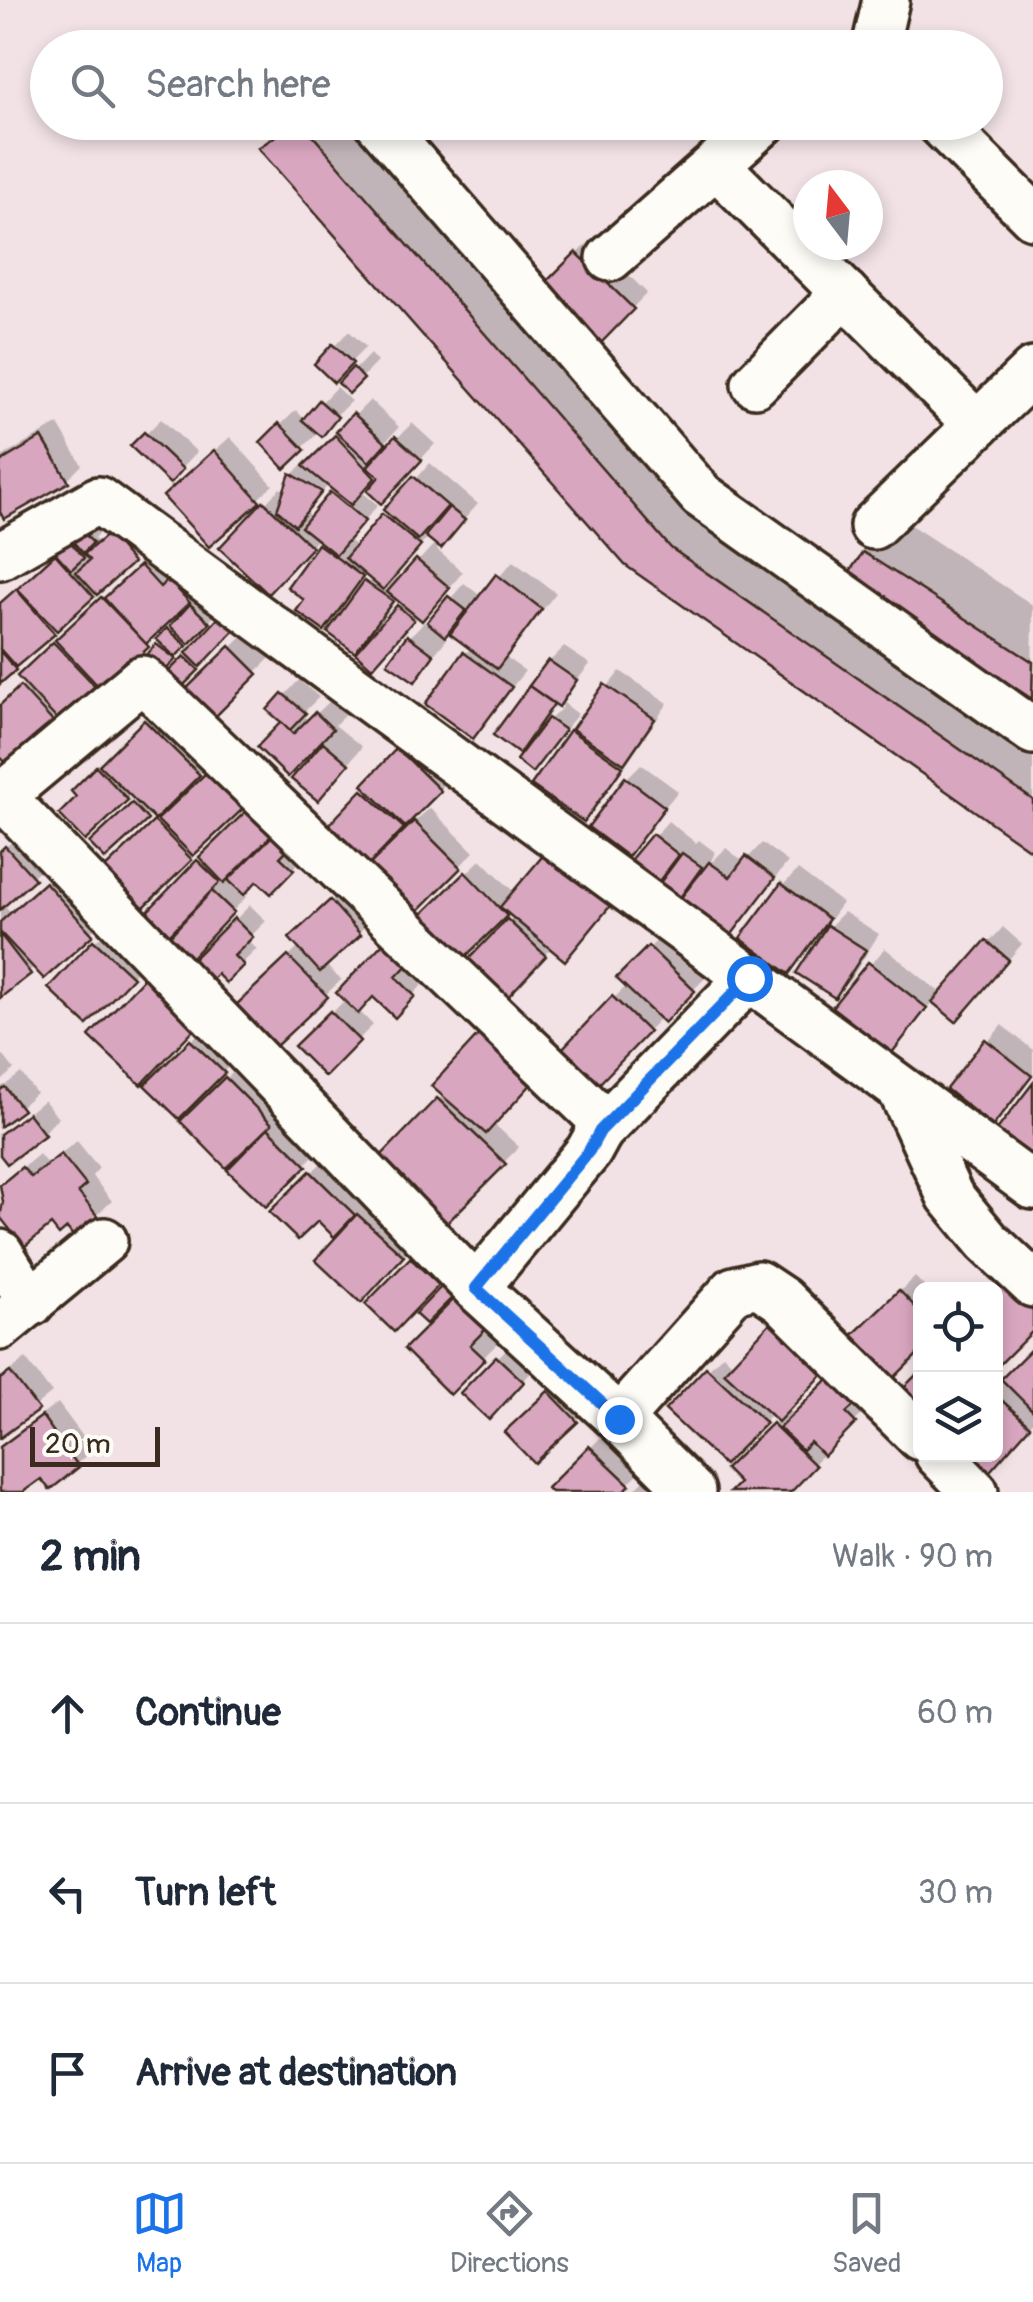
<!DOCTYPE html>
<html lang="en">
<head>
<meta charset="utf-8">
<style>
	:root { --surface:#fff; --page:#f6f6f7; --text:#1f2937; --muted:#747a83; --line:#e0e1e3; --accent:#1a73e8 }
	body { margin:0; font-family:Pangolin,sans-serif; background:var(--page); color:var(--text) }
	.controls { position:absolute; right:30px; bottom:30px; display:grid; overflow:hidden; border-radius:15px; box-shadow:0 5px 15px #0003 }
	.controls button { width:90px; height:90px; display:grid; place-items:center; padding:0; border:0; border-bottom:2px solid var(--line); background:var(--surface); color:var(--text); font:50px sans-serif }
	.compass { position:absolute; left:793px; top:170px; width:90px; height:90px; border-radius:50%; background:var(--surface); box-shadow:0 5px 15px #0003; rotate:344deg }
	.scale { position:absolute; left:30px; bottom:25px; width:130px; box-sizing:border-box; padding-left:10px; border:5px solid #3b2a1e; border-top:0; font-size:28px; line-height:35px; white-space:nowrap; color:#3b2a1e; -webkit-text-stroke:8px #fdfcf7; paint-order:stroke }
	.stop { position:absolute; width:30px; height:30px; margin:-22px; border:8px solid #1a73e8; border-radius:50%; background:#fff }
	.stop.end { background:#1a73e8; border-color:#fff; box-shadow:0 2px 10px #0008 }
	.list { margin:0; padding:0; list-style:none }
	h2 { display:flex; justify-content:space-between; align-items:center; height:130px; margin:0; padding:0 40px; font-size:42px }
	h2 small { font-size:32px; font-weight:400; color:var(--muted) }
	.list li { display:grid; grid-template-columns:65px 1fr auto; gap:30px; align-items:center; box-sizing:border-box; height:180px; padding:0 40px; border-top:2px solid var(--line) }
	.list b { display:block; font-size:38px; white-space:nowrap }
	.list em { font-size:32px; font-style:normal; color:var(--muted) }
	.icon { flex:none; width:55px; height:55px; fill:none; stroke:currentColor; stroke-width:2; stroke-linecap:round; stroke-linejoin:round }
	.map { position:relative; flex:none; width:1033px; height:1492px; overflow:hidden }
	.search { position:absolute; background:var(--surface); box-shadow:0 5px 15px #0003; left:30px; right:30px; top:30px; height:110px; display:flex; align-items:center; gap:25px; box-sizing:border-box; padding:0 35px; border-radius:55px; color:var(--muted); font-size:38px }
	.sheet { height:670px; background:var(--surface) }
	nav { display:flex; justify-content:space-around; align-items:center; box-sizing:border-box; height:140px; border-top:2px solid var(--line); background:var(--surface); font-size:28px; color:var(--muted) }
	nav a { display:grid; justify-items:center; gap:5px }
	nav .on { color:var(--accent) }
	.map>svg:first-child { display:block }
	.shadow { fill:#0003; fill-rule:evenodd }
	.building { fill:#d9a6c0; stroke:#3b2a1e; stroke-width:2.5 }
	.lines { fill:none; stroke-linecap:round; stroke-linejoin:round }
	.street-casing { stroke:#3b2a1e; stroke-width:52 }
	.street { stroke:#fdfcf7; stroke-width:45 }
	.route { stroke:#1a73e8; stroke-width:12 }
</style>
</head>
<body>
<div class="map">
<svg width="1033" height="1492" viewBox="0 0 1033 1492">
	<rect width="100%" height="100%" fill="#f2e2e6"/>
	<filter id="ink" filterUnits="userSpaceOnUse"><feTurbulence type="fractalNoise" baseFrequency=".01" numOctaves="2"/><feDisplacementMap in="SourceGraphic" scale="20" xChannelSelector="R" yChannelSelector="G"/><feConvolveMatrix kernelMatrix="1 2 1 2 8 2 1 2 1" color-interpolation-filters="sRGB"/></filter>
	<g filter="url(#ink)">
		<g class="shadow">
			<polygon points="287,122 366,122 706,513 1033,742 1033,849 627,563 262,148"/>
			<polygon points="592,239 647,293 600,341 545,287"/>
			<polygon points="349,331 366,347 334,379 317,364"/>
			<polygon points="370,354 377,362 349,391 342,383"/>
			<polygon points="336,387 351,401 285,465 263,442 296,410 305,420"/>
			<path d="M370,400L399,427L378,450L382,454L412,423L435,444L396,486L378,473L362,492L378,505L348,540L358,547L430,463L478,504L437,550L463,572L436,603L418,615L372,665L331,632L372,577L367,574L324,627L308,599L290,586L324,542L318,538L268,590L223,548L280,488L286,493L292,475L306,460L310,462ZM329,484L336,490L312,518L306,512ZM440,515L441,516L433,530L429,526ZM429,536L436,542L400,581L394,576ZM398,597L403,602L385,622L382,620Z"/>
			<polygon points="161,419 197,452 170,480 134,446"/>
			<polygon points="58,424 82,465 67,480 0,507 0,458"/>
			<polygon points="230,437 273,485 210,543 181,481"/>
			<polygon points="900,518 1033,605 1032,695 850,577 865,553"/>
			<polygon points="124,521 146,546 0,680 0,604 58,552 82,524 106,526 94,538 99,543"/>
			<polygon points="156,552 223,607 164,668 149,656 188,606 186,604 103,687 57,716 9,762 0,753 0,708 26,683 20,676"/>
			<polygon points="513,561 556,593 505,657 525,671 473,736 465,654 472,647 463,618 443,635 447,639 415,678 409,637 424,622 428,625 464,583 482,597"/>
			<polygon points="246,633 271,657 210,718 185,694"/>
			<path d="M564,647L590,664L561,701L578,714L532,769L524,754L497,734L549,662ZM557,703L563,707L545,724L543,723Z"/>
			<polygon points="190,653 212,653 181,685 170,674"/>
			<polygon points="620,671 668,703 599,804 584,819 572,732"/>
			<polygon points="299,680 319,697 302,714 309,721 332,699 346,713 335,725 362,747 332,783 295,779 323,742 321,740 260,747 285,722 271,710"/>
			<polygon points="161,707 213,759 172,803 206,844 138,910 103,874 159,819 152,813 106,856 107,828 138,799 132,793 85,837 79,797 74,791"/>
			<polygon points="414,735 454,774 400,829 402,832 430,808 474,852 412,914 327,831 368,788 365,785"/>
			<polygon points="641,764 678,791 628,853 626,779"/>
			<polygon points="668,821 696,843 699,840 715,852 710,864 726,848 744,862 762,843 788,862 726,939 635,859"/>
			<polygon points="290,822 307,854 271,891 257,878 243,892 247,896 190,956 146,916 203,858"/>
			<polygon points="22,833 48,862 3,904 11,914 61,869 106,918 44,975 35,966 0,995 0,852"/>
			<polygon points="481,859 515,893 624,889 580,943 552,947 504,997 468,964 514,916 509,911 463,955 424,916"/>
			<polygon points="798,870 842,903 824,928 826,930 844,912 879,934 850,980 835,995 823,936 820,933 788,971 783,885"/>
			<polygon points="347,887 374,918 325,964 341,980 274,1044 239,1006 300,946 307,923"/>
			<polygon points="250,905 266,921 247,940 257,949 226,979 217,970 188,967"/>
			<polygon points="109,927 146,961 87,1022 51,988"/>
			<polygon points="1003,927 1022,944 970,1004 934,1000 891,1050 836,1006 885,948 942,994"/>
			<polygon points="664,933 708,975 664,1020 661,1017 599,1081 566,1048 627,985 620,978"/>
			<polygon points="386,942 428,979 395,1014 373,995 358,1010 373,1025 325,1073 298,1046 346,999"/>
			<polygon points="1002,1025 1033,1050 1033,1075 1007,1107 949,1088"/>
			<polygon points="206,1026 238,1057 179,1116 148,1085"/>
			<polygon points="0,1051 14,1069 0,1083"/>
			<polygon points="241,1064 320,1149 266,1204 183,1121"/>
			<polygon points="21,1073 36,1093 0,1124 0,1089"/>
			<polygon points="444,1094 493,1123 519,1147 444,1223 380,1161"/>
			<polygon points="44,1100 58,1118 43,1133 0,1151 0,1136"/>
			<polygon points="77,1141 99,1168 92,1176 112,1201 75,1234 68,1225 51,1221 24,1243 0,1213 0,1207 5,1201 0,1194 0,1187 39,1154 47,1164"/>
			<polygon points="327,1157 417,1240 376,1285 318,1218 273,1212"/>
			<polygon points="427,1245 452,1269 394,1329 369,1304"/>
			<polygon points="915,1277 928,1290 920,1290 920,1349 885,1384 846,1345"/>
			<polygon points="786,1310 837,1357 788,1409 795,1416 846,1365 869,1407 787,1492 734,1492 743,1483 729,1469 779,1419 772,1413 724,1462 669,1410 723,1354 734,1365"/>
			<polygon points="483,1329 498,1343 450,1391 408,1349"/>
			<polygon points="512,1343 537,1366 504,1402 464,1393"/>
			<polygon points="1033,1350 1033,1421 997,1461 996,1382 1004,1374 1007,1376"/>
			<polygon points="26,1359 52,1393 0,1435 0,1378"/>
			<polygon points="564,1378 591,1406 576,1420 507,1432"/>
			<polygon points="58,1403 93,1450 50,1486 41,1475 19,1492 0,1492 0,1446"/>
			<polygon points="605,1433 643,1469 619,1492 555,1492 551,1488"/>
			<polygon points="647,1477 662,1492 632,1492"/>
		</g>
		<g class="building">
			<polygon points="297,122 301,122 671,548 1033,800 1033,852 625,565 258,148"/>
			<polygon points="576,252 634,309 600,344 541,287"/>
			<polygon points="332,344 353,363 334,383 314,364"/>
			<polygon points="353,367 364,379 349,394 338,383"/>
			<polygon points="319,400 338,417 322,437 302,420"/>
			<polygon points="353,413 386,443 369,462 336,432"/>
			<polygon points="279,423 305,450 285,469 260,442"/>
			<polygon points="144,432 183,469 170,484 130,446"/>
			<polygon points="335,435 375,478 351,505 303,466"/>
			<polygon points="395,436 422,460 381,504 367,491 379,477 367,467"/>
			<polygon points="42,437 69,482 4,519 0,512 0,462"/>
			<polygon points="214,450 260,502 209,547 163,496"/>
			<polygon points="290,473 322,492 295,526 277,510"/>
			<polygon points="413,476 448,506 418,540 383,510"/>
			<polygon points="330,492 365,521 336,555 301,527"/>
			<polygon points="263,501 312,547 268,594 219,548"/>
			<polygon points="449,507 465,520 441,549 425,536"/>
			<polygon points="382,514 421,546 383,590 345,558"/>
			<polygon points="78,527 93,543 83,553 68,536"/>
			<polygon points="108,534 133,563 97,595 76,572 90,560 84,554"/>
			<polygon points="66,537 84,558 71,570 52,549"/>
			<polygon points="318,544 363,577 324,631 296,611 304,600 287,587"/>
			<polygon points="863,552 1033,662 1032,699 846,577"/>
			<polygon points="55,554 94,597 57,631 17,589"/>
			<polygon points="416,559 450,588 422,621 387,592"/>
			<polygon points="140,565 160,587 168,579 190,603 146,644 104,598"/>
			<polygon points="496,574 542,609 497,669 450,634"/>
			<polygon points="364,581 393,601 355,653 327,632"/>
			<polygon points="16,589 55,634 16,667 0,649 0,603"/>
			<polygon points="448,596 466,610 445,637 427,622"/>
			<polygon points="101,597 149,647 103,691 55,640"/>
			<polygon points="190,604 210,623 189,644 170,626"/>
			<polygon points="397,605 414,620 372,668 355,653"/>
			<polygon points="224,612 239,626 200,667 186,653"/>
			<polygon points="167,628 187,646 175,657 156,639"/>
			<polygon points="407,635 434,655 415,682 387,663"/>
			<polygon points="53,642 101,692 64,727 17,676"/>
			<polygon points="156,644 176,659 164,672 146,656"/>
			<polygon points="230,646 258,674 210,722 181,694"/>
			<polygon points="0,651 16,670 0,684"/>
			<polygon points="463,652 512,687 473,739 425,704"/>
			<polygon points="184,656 199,670 181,688 166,674"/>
			<polygon points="548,660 577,680 559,707 529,686"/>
			<polygon points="604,684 655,719 624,764 572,729"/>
			<polygon points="20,686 54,723 8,765 0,757 0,705"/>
			<polygon points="529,686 554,704 519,754 493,735"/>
			<polygon points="282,693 306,713 290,730 267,710"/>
			<polygon points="315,712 333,729 288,777 257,747 281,722 293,734"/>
			<polygon points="548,718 565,730 532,773 516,760"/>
			<polygon points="144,720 200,775 155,820 99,765"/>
			<polygon points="570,730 623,767 584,822 531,785"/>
			<polygon points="323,742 349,764 318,801 291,779"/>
			<polygon points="397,748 441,791 405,827 362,785"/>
			<polygon points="96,766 128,800 85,841 59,814 76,797 71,791"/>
			<polygon points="210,769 246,806 193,856 157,820"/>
			<polygon points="625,777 665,807 628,857 588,827"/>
			<polygon points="362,790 404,828 365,869 323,831"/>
			<polygon points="132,803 148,820 105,859 89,843"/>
			<polygon points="248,809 273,834 224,883 199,857"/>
			<polygon points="154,821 192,860 138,913 99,874"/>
			<polygon points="414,821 461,868 412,917 365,869"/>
			<polygon points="278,830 293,844 280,857 294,870 271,894 257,881 244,895 228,880"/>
			<polygon points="652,834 679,855 659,881 631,859"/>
			<polygon points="5,846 35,879 0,910 0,851"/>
			<polygon points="546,852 611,905 565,961 500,907"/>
			<polygon points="682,853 702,867 679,899 659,884"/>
			<polygon points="746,856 775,878 726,942 676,904 709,862 730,877"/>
			<polygon points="197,860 220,882 166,938 143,916"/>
			<polygon points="465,872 507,916 463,959 420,916"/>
			<polygon points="45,882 93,935 44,979 0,932 0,922"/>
			<polygon points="781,883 829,919 789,974 740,938"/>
			<polygon points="212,891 234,912 190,959 167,939"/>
			<polygon points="330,900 361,935 320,972 289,938"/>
			<polygon points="234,918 253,937 234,956 244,965 226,983 217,974 205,986 185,967"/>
			<polygon points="507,919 546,956 504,1001 464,964"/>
			<polygon points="827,925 866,950 835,998 796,973"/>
			<polygon points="0,934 31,974 0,998"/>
			<polygon points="93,940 133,977 87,1025 48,988"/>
			<polygon points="986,940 1009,960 956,1022 932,1002"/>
			<polygon points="385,941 409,963 396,977 415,996 395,1018 373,997 358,1014 336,993"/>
			<polygon points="648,946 695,991 664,1023 616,978"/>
			<polygon points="288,956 328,997 274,1048 235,1006"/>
			<polygon points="868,962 927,1008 891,1054 832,1007"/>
			<polygon points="144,978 196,1027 141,1085 89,1036"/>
			<polygon points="612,996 649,1032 599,1084 562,1049"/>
			<polygon points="330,1011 360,1041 325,1077 294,1046"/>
			<polygon points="481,1032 535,1080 486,1134 431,1086"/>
			<polygon points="985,1039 1032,1076 993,1126 946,1089"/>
			<polygon points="190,1040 225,1073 179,1119 144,1085"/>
			<polygon points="225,1077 272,1124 226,1168 180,1121"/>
			<polygon points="1033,1083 1033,1159 996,1131"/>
			<polygon points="5,1087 23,1110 0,1127 0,1090"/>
			<polygon points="437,1098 506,1164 444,1226 376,1161"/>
			<polygon points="28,1113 45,1135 7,1164 0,1155 0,1134"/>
			<polygon points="268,1128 307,1166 266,1207 227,1170"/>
			<polygon points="61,1154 86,1185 78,1192 99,1218 74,1237 67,1228 59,1235 51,1225 24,1247 0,1217 3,1202 0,1185 22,1167 31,1177"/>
			<polygon points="310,1171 355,1215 334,1237 318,1221 298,1240 269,1212"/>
			<polygon points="357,1214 404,1256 361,1303 315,1260"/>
			<polygon points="410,1258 439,1285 394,1332 365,1304"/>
			<polygon points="1003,1281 1033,1310 1033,1331 996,1368 994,1290"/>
			<polygon points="442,1286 453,1297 426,1324 415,1314"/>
			<polygon points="899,1290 920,1312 920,1352 885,1387 842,1345"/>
			<polygon points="456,1297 487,1328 470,1345 485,1359 450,1395 404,1349"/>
			<polygon points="770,1323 824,1373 778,1422 724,1372"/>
			<polygon points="1033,1347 1033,1411 1001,1379"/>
			<polygon points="496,1356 524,1382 489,1420 460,1393"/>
			<polygon points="706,1367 766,1423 724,1465 665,1410"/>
			<polygon points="920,1371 920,1413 899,1392"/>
			<polygon points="10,1372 39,1410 0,1438 0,1379"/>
			<polygon points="829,1378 856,1404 846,1413 856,1423 824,1456 810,1442 802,1450 779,1428"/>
			<polygon points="548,1391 578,1422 534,1463 504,1432"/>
			<polygon points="996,1395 1030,1426 983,1479 956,1454 996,1454"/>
			<polygon points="42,1416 79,1467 50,1490 41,1479 23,1492 0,1492 0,1447"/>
			<polygon points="772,1423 816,1466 791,1492 730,1492 739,1483 725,1469"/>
			<polygon points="589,1446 630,1485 623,1492 551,1492 547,1488"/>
		</g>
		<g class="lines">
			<defs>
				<g id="street">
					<polyline points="875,48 886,0"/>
					<polyline points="378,122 701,495 1033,731"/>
					<polyline points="939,122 1033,216"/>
					<polyline points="716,165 977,425"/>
					<polyline points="610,258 764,122"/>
					<polyline points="755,384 845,293"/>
					<polyline points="873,526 1033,371"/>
					<polyline points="0,556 98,500 1033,1186"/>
					<polyline points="0,794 476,1288 619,1419 692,1492"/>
					<polyline points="2,796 142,679 597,1115 600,1131 589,1151 476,1288"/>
					<polyline points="903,1094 950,1196 987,1241 1033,1284"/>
					<polyline points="600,1131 749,978"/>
					<polyline points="0,1253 31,1303"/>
					<polyline points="0,1327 104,1241"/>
					<polyline points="619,1419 734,1290 758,1284 782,1300 920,1437"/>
					<polyline points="938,1454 975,1492"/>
				</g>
			</defs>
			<use href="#street" class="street-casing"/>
			<use href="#street" class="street"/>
		</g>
	</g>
	<g class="lines" filter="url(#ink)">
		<polyline class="route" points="619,1419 476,1288 589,1151 600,1131 749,978"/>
	</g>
</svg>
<div class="controls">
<button><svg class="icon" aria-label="locate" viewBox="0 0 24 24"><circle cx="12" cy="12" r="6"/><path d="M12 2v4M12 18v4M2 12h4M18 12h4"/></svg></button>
<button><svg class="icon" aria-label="layers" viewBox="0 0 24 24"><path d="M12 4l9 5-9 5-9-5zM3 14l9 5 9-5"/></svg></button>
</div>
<svg class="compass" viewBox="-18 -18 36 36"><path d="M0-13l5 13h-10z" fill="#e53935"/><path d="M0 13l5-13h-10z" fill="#747a83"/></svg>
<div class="scale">20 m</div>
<div class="stop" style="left:749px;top:978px"></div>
<div class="stop end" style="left:619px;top:1419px"></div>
<div class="search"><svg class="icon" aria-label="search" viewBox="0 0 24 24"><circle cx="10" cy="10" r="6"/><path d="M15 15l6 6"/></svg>Search here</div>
</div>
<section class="sheet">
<h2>2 min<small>Walk · 90 m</small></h2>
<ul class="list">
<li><svg class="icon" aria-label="ahead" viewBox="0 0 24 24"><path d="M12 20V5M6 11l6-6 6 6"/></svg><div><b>Continue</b></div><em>60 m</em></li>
<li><svg class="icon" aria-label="left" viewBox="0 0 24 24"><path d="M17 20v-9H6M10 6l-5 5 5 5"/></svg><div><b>Turn left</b></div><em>30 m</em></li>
<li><svg class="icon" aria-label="arrive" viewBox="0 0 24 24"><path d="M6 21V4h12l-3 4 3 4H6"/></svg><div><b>Arrive at destination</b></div></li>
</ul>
</section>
<nav>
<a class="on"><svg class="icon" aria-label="map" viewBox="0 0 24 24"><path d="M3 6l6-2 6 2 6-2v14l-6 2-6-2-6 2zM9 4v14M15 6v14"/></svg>Map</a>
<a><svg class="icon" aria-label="directions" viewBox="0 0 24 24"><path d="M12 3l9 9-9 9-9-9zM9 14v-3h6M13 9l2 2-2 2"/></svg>Directions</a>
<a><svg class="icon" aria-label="saved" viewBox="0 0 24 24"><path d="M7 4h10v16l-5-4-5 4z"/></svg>Saved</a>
</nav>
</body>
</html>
